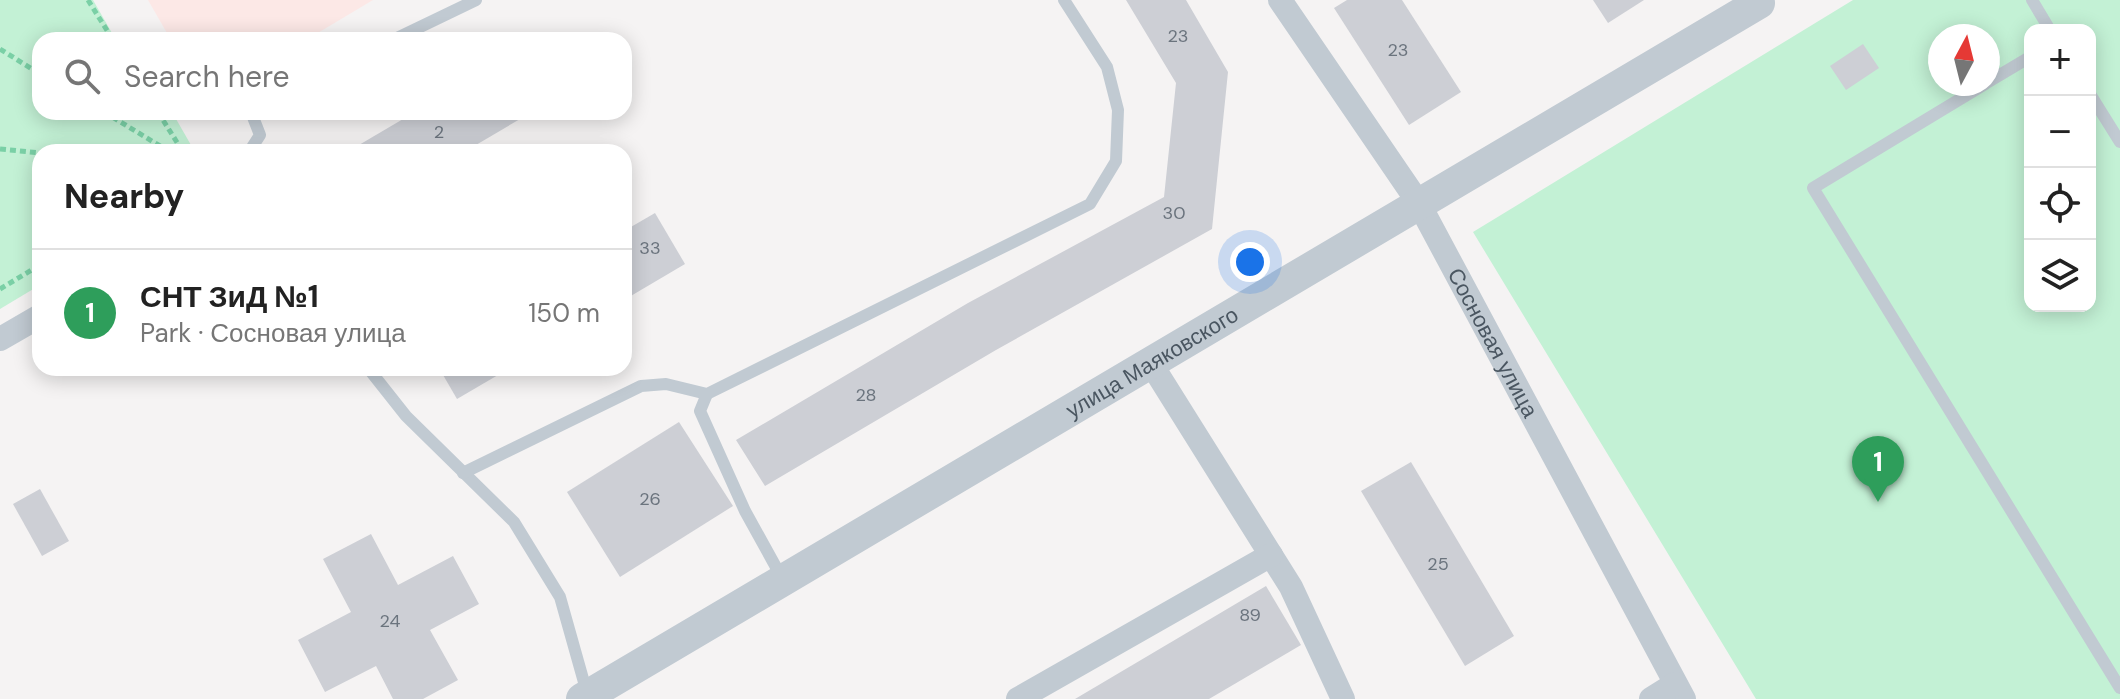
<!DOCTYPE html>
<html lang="en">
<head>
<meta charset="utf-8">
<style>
	:root { --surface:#fff; --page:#f2f2f2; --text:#222; --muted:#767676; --line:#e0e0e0; --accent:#d93025 }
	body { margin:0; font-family:"DM Sans",sans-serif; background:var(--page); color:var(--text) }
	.controls { position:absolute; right:24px; top:24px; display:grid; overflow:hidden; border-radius:16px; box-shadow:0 4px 20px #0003 }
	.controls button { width:72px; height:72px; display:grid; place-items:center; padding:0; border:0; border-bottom:2px solid var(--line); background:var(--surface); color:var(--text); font:40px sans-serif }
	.compass { position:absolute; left:1928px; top:24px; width:72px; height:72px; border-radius:50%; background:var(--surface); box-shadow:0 4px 20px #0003; rotate:7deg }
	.you { position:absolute; left:1250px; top:262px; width:28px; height:28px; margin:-20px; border:6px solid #fff; border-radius:50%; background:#1a73e8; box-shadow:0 0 0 12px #1a73e833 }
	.badge { display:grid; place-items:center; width:52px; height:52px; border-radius:50%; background:var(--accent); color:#fff; font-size:26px; font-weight:700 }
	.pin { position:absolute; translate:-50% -66px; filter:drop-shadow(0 2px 4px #0008) }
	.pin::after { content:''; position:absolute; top:42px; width:28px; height:24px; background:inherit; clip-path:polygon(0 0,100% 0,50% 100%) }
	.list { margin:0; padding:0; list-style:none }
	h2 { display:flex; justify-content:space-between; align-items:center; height:104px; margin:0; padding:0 32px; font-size:34px }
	h2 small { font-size:26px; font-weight:400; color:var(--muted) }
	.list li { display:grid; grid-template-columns:52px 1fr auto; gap:24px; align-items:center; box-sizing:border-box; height:128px; padding:0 32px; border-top:2px solid var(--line) }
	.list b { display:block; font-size:30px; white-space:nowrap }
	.list p { margin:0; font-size:26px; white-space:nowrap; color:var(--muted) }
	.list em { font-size:26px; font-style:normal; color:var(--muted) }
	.icon { flex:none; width:44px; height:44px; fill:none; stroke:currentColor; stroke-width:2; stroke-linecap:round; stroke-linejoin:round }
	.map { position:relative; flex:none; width:2120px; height:699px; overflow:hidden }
	.search { position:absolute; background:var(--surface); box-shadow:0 4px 20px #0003; left:32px; top:32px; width:600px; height:88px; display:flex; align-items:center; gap:20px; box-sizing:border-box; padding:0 28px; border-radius:24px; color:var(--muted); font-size:30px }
	.panel { position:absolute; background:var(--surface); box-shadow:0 4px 20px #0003; left:32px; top:144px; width:600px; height:232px; border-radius:24px }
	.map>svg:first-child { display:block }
	.medical { fill:#fce8e6 }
	.green { fill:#c3f1d5; fill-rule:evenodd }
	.building { fill:#cdcfd5 }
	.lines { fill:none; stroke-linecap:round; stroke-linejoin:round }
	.path { stroke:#7ad0a6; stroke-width:5; stroke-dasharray:6 4; stroke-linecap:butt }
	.service { stroke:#c1cad2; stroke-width:12 }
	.minor { stroke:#c1cad2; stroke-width:24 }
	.tertiary { stroke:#c1cad2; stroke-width:32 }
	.labels { text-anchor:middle; stroke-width:6; stroke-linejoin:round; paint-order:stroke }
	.number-label { font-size:18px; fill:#6b747e }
	.street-label { font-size:22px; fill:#4a5661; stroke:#fff }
</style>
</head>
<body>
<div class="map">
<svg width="2120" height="699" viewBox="0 0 2120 699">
	<rect width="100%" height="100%" fill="#f5f3f3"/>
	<polygon class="medical" points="148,0 373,0 306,40 171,40"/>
	<g class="green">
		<polygon points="0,0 93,0 116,40 40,40 40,112 172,112 195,152 40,152 40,285 0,309"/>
		<path d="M1853,0H2120V699H1756L1473,232ZM2030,30H2090V306H2030ZM1940,36H1988V84H1940Z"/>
	</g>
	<g class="building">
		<polygon points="1126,0 1186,0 1228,72 1212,229 996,350 765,486 736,440 968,303 1164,197 1176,83"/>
		<polygon points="1347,0 1402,0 1461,92 1409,125 1334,8"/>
		<polygon points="1593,0 1644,0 1608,23"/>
		<polygon points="1863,44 1879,68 1846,90 1830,66"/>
		<polygon points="415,112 532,112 464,152 347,152"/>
		<polygon points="655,213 685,264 624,300 624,231"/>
		<polygon points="439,368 510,368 457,399"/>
		<polygon points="679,422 733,506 620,577 567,492"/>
		<polygon points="1411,462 1514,636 1465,666 1361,491"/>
		<polygon points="40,489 69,541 42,556 13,504"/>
		<polygon points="371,534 398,585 453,556 479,604 430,630 458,680 423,699 393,699 376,666 325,692 298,640 351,612 323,559"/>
		<polygon points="1266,586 1301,645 1209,699 1075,699"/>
	</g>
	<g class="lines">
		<g class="path">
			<polyline points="88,0 113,40"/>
			<polyline points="0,49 40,74"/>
			<polyline points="104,112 170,152"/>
			<polyline points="158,112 183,152"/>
			<polyline points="0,149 40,153"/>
			<polyline points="0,289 40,265"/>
		</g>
		<g class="service">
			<polyline points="2032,0 2050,30"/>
			<polyline points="393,40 476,0"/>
			<polyline points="1988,82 2030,57"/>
			<polyline points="1985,84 1813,188 2120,688"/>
			<polyline points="2090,94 2120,142"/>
			<polyline points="249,152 260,135 251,112"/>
			<polyline points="368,368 406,416 514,522 560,597 587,693"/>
			<polyline points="707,394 700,411 745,511 782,578"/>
			<polyline points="463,473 641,386 666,384 707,394 1090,204 1116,161 1118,110 1107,67 1064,0"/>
		</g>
		<g class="minor">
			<path id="s1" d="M1280,0L1418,202L1684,699"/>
			<polyline points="0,339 40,316"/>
			<polyline points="1150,362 1291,587 1343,699"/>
			<polyline points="1018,699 1271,555"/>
			<polyline points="1651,699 1675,684"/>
		</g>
		<path class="tertiary" id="s2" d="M582,699L1759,3L1757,0"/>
	</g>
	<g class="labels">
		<g class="number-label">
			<text x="1178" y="42">23</text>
			<text x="1398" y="56">23</text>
			<text x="439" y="138">2</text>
			<text x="1174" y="219">30</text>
			<text x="650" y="254">33</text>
			<text x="866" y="401">28</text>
			<text x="650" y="505">26</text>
			<text x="1438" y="570">25</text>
			<text x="1250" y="621">89</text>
			<text x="390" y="627">24</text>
		</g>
		<g class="street-label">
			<text dy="8" stroke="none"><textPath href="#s1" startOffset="404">Сосновая улица</textPath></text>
			<text dy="8" stroke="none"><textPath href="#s2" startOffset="662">улица Маяковского</textPath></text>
		</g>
	</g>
</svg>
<div class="controls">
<button>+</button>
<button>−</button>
<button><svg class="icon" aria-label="locate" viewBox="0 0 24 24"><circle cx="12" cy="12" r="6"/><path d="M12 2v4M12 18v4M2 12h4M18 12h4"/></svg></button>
<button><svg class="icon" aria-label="layers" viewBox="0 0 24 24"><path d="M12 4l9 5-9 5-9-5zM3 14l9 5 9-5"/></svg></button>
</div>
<svg class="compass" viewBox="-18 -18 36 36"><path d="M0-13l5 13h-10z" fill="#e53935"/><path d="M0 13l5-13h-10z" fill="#767676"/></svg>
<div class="you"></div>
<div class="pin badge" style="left:1878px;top:502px;background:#2e9e5b">1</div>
<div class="search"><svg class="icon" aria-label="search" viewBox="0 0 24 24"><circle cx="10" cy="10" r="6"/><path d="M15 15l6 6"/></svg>Search here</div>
<section class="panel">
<h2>Nearby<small></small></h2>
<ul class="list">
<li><span class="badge" style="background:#2e9e5b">1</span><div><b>СНТ ЗиД №1</b><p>Park · Сосновая улица</p></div><em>150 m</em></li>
</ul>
</section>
</div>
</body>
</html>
